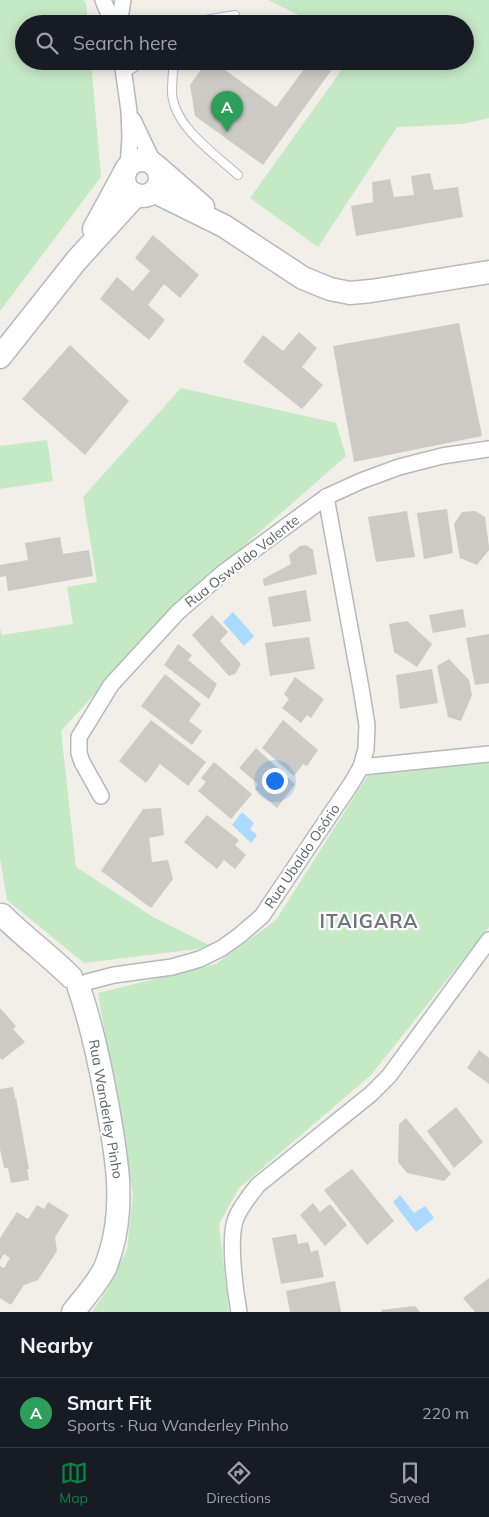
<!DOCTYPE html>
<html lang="en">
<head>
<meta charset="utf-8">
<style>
	:root { --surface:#171b24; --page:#242831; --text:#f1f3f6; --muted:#9ea1a6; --line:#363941; --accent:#0b8043 }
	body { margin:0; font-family:Mulish,sans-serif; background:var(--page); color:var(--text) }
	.you { position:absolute; left:274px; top:780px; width:18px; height:18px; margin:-12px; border:4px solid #fff; border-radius:50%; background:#1a73e8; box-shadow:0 0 0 8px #1a73e833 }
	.badge { display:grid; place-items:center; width:32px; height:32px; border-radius:50%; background:var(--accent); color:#fff; font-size:16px; font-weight:700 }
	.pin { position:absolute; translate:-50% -41px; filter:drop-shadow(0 1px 2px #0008) }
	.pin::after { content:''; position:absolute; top:26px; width:18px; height:15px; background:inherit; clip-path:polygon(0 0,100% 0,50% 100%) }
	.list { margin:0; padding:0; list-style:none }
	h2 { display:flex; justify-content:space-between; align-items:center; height:65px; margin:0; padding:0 20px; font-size:21px }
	h2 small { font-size:16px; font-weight:400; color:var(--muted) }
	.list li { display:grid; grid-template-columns:32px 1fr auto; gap:15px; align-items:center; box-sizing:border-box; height:70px; padding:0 20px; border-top:1px solid var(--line) }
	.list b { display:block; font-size:19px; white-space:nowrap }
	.list p { margin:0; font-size:16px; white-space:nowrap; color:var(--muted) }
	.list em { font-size:16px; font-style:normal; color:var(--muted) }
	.icon { flex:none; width:28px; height:28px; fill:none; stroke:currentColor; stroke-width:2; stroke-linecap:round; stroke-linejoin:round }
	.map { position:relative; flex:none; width:489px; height:1312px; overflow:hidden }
	.search { position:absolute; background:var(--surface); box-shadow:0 2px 12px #0003; left:15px; right:15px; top:15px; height:55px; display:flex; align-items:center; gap:12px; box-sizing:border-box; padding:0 18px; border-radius:28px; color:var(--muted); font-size:19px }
	.sheet { height:135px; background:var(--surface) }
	nav { display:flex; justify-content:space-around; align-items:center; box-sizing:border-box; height:70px; border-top:1px solid var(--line); background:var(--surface); font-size:14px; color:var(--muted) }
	nav a { display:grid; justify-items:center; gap:2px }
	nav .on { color:var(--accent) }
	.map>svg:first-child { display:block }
	.green { fill:#c5e8c5 }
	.water { fill:#aadaff }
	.building { fill:#cccac5 }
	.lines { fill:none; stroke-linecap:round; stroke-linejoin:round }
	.lane-casing { stroke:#b5b8bc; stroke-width:10 }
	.street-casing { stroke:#b5b8bc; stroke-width:18 }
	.secondary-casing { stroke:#b6babf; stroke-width:25 }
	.lane { stroke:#fff; stroke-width:8 }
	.street { stroke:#fff; stroke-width:15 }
	.secondary { stroke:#fff; stroke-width:22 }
	.labels { text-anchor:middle; stroke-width:4.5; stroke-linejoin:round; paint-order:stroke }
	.street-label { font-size:14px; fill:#5f6368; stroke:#fff }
	.district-label { font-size:19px; font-weight:bold; letter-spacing:1px; fill:#70757a; stroke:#fff }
</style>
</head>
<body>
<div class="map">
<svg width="489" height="1312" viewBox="0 0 489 1312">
	<rect width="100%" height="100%" fill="#f1efe8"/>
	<g class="green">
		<polygon points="0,0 83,0 86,3 88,24 24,24 24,61 91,61 101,177 0,311"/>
		<polygon points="268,0 489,0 489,118 463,124 397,127 318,247 250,198 348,61 465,61 465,24 317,24"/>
		<polygon points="181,388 336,423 346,456 175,606 61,731 76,867 153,917 213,947 84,963 7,900 0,858 0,628 2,635 73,624 67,587 97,582 83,497"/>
		<polygon points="47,440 53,481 0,489 0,446"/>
		<polygon points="489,753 489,927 371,1075 239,1188 219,1224 229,1312 92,1312 107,1290 127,1249 133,1194 98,993 216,964 276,920 368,775"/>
	</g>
	<g class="water">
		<polygon points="233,612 254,636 244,646 223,622"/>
		<polygon points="242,812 254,823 250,829 257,835 251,843 232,825"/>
		<polygon points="400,1195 414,1213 425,1206 434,1218 416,1232 393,1202"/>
	</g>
	<g class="building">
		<polygon points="207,61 213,61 276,107 310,61 338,61 263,165 195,116 190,85"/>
		<polygon points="430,173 434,190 458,187 463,217 356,236 351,206 373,202 372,182 390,179 394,197 414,195 411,176"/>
		<polygon points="153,235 199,275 180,298 164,284 148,305 165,320 149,340 100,299 117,277 133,291 150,271 135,258"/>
		<polygon points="459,323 482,436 354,462 333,346"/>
		<polygon points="299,332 317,348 302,367 323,385 302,409 243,362 263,335 283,351"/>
		<polygon points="70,345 129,401 85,455 22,399"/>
		<polygon points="447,509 453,553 424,559 417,513"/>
		<polygon points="407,511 415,557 376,562 368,517"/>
		<polygon points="475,511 485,517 489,547 489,550 477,565 460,558 454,524 462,512"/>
		<polygon points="60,537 63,554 89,550 93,576 8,591 6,576 0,577 0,565 28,560 25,543"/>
		<polygon points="306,545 313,550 317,574 264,586 263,579 291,564 289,555 300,546"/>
		<polygon points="306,590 311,621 273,627 268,597"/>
		<polygon points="463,609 466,627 433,633 429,615"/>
		<polygon points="212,615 228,632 220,641 241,664 235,674 229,676 192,635"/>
		<polygon points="407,621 432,644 417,667 394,652 389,624"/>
		<polygon points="489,634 489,683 475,685 466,638"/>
		<polygon points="309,637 315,669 270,676 265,643"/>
		<polygon points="178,644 192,655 188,660 217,684 209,699 164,665"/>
		<polygon points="449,659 469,680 472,695 461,721 448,717 437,666"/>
		<polygon points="432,669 438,703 400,709 396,675"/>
		<polygon points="165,674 201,704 189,721 202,731 192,745 141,706"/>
		<polygon points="295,677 324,699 311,718 307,715 301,723 282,708 289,699 284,694"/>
		<polygon points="151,720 206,762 188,786 160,764 146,783 119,761"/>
		<polygon points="283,720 318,750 307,766 303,764 294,776 262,748"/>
		<polygon points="256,748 295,784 277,808 255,789 258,784 239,768"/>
		<polygon points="214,762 252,794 231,819 198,791 206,782 201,778"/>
		<polygon points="161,808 164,835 149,838 152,862 168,860 173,879 151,908 101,871 143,809"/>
		<polygon points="207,815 239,840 235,845 246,855 235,869 224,860 217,869 184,842"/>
		<polygon points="0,1008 16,1026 13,1029 25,1042 2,1060 0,1058"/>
		<polygon points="479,1050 489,1058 489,1084 467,1068"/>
		<polygon points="13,1087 15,1098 16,1098 29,1169 27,1169 29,1180 11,1183 8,1168 4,1168 0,1149 0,1089"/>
		<polygon points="456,1107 483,1142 454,1168 427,1131"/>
		<polygon points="406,1118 451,1174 444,1181 407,1173 398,1162 399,1124"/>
		<polygon points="352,1169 394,1221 367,1245 324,1190"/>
		<polygon points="48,1202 69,1215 55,1237 57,1251 38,1280 24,1285 11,1305 0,1298 0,1266 4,1268 10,1258 4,1254 0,1260 0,1238 17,1212 28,1219 37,1205 44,1209"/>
		<polygon points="313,1203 320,1212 330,1204 347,1225 325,1246 300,1215"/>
		<polygon points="296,1234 298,1244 308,1242 311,1252 318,1250 324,1277 281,1284 272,1238"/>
		<polygon points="489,1278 489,1312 475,1312 463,1298"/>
		<polygon points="335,1281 341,1312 290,1312 286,1291"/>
		<polygon points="415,1306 420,1312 382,1312 381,1310"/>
	</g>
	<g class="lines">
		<defs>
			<g id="lane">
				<polyline points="190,24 193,22 235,15"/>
				<path d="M174,61C173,71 172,82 172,92C173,126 215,154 238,175"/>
				<polyline points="124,74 144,61"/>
			</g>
			<g id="street">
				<polyline points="103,0 113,24"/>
				<polyline points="119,24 123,0"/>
				<polyline points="122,61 129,111 130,137 128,167"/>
				<polyline points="133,120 154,164"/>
				<polyline points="326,497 361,688 367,725 366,749 361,767"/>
				<polyline points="101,796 82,762 79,753 79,737 111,685 178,612 224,572 326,497 361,481 399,467 442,456 489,449"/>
				<polyline points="87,982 114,975 172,967 200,959 222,948 240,935 262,916 351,784 361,767 489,754"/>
				<path d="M239,1312C235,1290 228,1237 236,1218C241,1206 250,1195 258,1185L371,1094L389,1076L489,940"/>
			</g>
			<g id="secondary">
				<circle cx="142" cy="178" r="18"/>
				<polyline points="156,166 203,207"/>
				<polyline points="155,192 224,226 303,278 330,289 350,293 371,291 489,272"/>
				<polyline points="94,229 126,170"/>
				<polyline points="0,357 76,261 136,195"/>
				<path d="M2,915C24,937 49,955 71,977"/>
				<path d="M73,1312C84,1298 97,1284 105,1268C107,1264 108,1259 110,1254C126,1204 116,1153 107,1103C100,1064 92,1026 79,988"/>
			</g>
		</defs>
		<use href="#lane" class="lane-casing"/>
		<use href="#street" class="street-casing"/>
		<use href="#secondary" class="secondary-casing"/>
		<use href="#lane" class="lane"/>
		<use href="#street" class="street"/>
		<use href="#secondary" class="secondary"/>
	</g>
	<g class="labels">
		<g class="street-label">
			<text transform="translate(242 561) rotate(-38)" y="5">Rua Oswaldo Valente</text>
			<text transform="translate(302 856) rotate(-56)" y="5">Rua Ubaldo Osório</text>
			<text transform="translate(106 1109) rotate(80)" y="5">Rua Wanderley Pinho</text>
		</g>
		<g class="district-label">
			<text x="369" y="928">ITAIGARA</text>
		</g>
	</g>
</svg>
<div class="you"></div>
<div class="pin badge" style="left:227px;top:132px;background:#2e9e5b">A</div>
<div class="search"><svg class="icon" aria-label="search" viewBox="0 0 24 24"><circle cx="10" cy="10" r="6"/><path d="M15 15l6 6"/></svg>Search here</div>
</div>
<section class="sheet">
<h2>Nearby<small></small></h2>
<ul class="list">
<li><span class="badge" style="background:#2e9e5b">A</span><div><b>Smart Fit</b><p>Sports · Rua Wanderley Pinho</p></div><em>220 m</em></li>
</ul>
</section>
<nav>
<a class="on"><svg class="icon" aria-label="map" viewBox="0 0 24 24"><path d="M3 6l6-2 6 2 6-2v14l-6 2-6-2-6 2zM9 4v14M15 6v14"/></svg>Map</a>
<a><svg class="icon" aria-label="directions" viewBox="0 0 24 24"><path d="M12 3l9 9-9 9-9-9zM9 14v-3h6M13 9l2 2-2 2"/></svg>Directions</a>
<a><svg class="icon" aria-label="saved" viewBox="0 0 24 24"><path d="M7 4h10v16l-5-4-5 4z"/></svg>Saved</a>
</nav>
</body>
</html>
